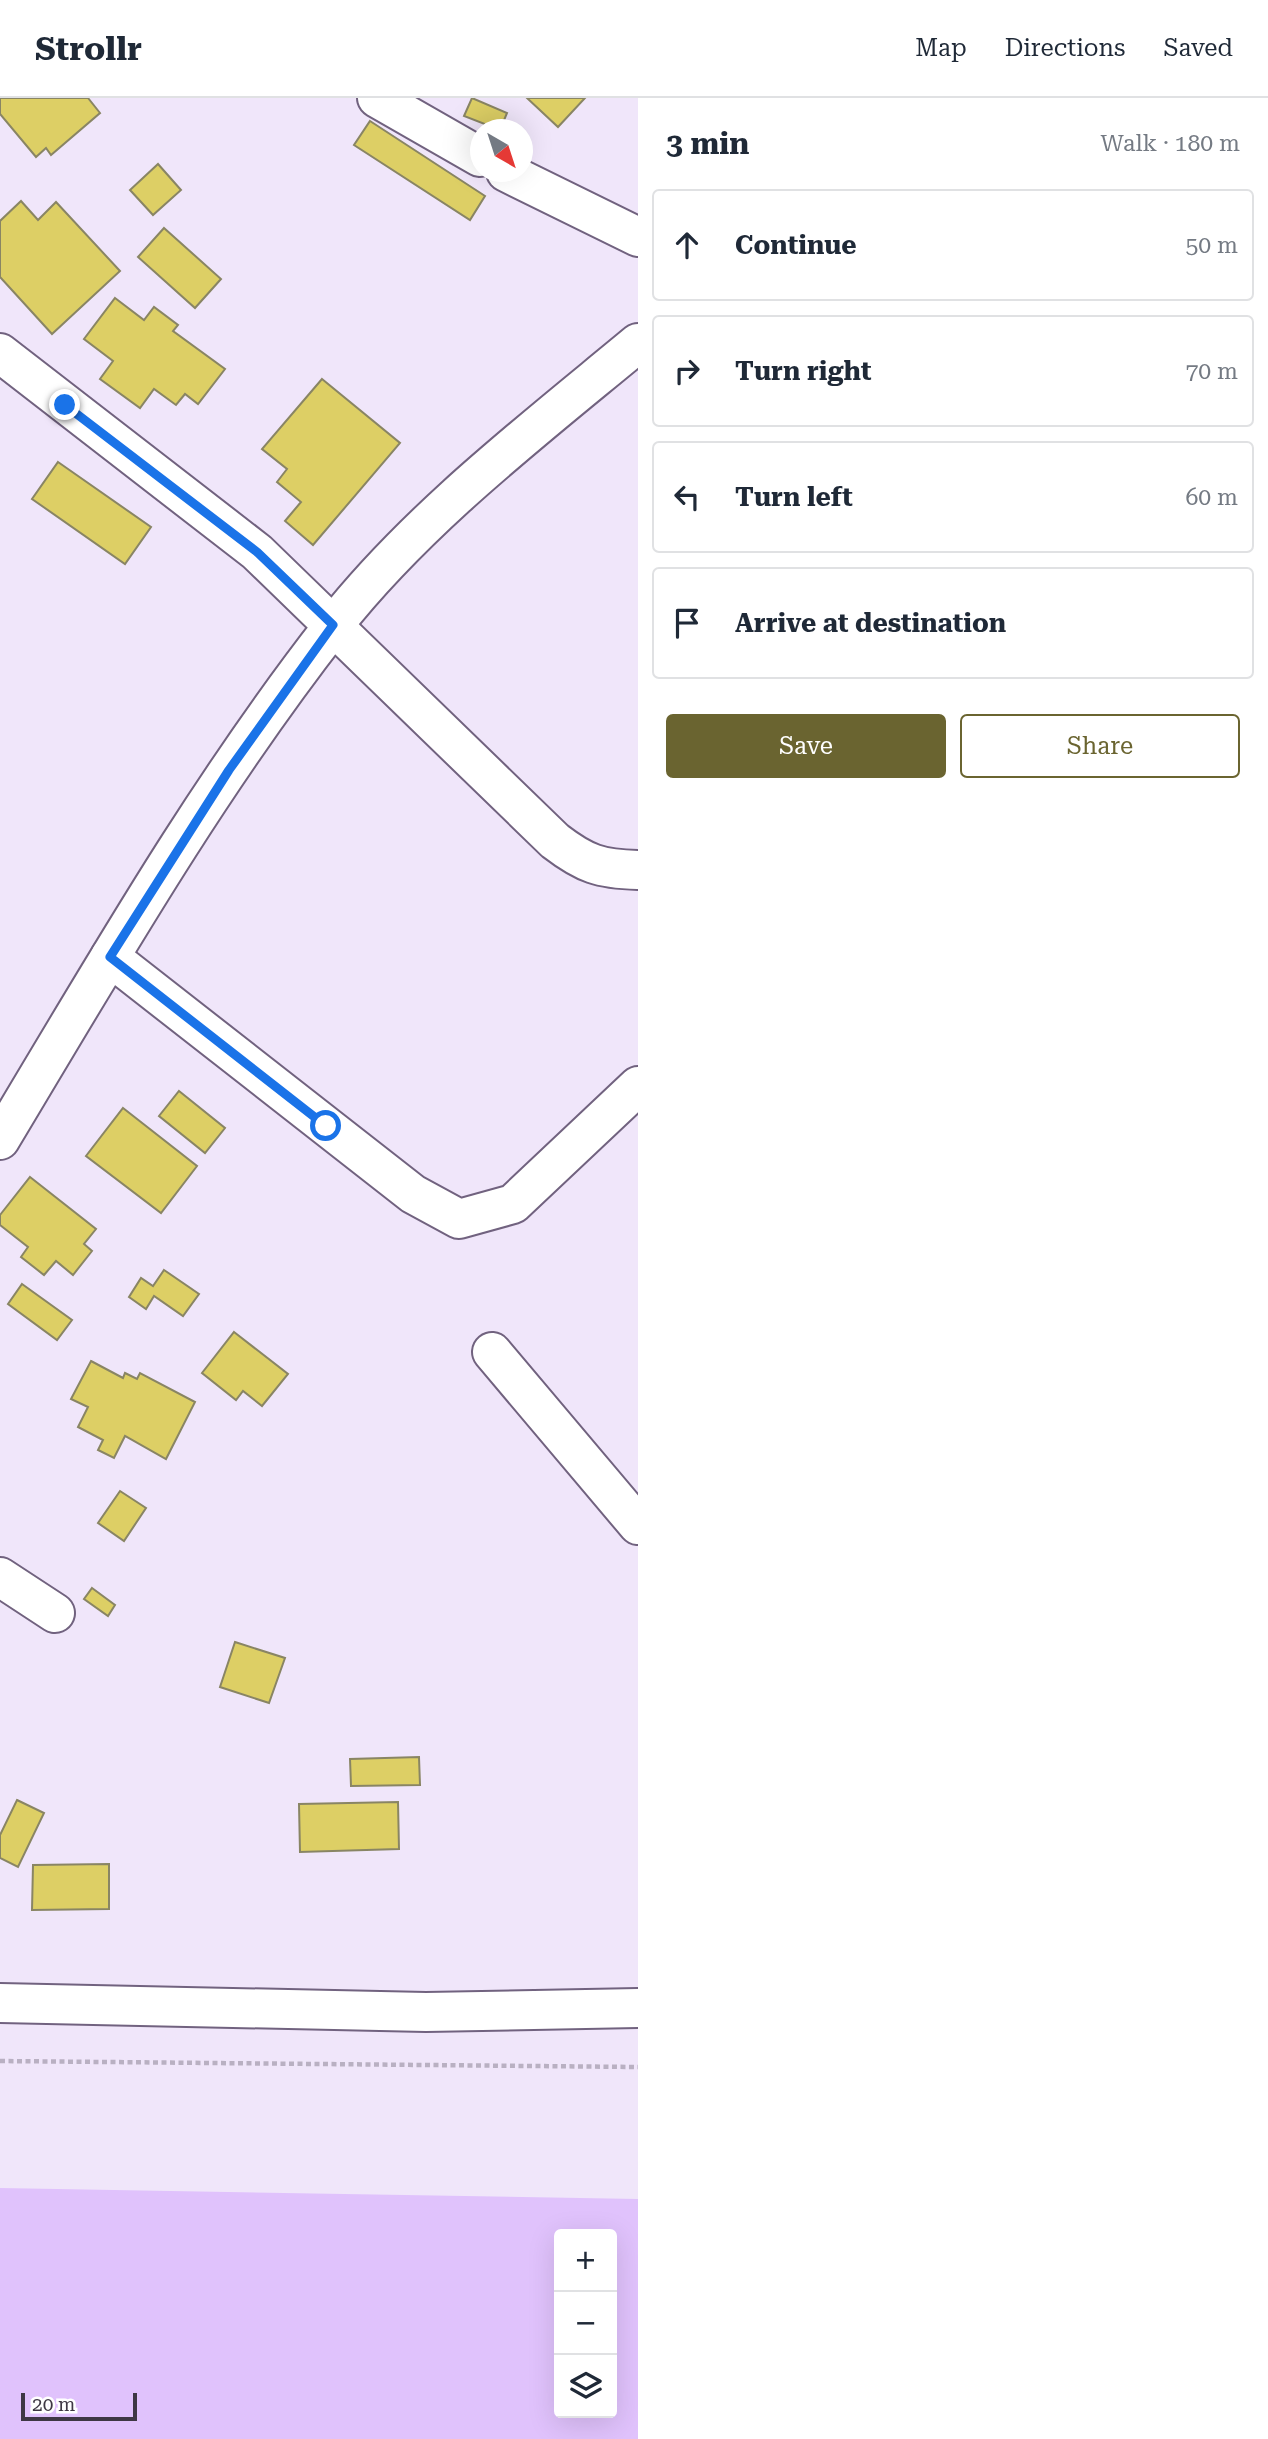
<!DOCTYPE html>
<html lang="en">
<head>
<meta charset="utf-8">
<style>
	:root { --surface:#fff; --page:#f6f6f7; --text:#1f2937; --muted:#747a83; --line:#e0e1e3; --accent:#6a6430 }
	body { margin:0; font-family:"Roboto Serif",serif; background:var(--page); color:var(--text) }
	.controls { position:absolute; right:21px; bottom:21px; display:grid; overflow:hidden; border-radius:7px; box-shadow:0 7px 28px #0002 }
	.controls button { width:63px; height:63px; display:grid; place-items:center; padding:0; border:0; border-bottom:2px solid var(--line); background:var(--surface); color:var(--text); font:35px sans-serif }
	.compass { position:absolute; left:470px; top:21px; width:63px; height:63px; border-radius:50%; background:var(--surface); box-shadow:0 7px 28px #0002; rotate:141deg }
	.scale { position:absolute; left:21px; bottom:18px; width:116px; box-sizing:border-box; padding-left:7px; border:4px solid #3e3744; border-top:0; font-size:19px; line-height:24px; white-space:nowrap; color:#3e3744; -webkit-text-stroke:5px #fff; paint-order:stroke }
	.stop { position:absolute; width:21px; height:21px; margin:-16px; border:5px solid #1a73e8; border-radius:50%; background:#fff }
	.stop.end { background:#1a73e8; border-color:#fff; box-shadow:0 2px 7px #0008 }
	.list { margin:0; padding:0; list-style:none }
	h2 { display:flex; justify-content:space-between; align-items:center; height:91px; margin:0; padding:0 28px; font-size:30px }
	h2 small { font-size:23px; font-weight:400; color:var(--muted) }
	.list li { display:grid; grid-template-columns:46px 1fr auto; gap:21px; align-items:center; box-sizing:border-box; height:112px; margin:0 14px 14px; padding:0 14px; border:2px solid var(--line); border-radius:7px }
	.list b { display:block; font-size:26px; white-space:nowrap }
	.list em { font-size:23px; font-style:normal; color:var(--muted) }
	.actions { display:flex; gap:14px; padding:21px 28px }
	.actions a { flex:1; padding:16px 0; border:2px solid var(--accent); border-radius:7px; text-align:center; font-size:24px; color:var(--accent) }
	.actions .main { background:var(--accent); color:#fff }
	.icon { flex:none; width:38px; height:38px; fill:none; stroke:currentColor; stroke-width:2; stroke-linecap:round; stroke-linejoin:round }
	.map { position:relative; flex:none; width:638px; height:2341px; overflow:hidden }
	header { display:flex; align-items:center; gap:42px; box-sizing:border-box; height:98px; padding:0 35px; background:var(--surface); border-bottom:2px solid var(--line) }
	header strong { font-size:33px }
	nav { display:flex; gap:38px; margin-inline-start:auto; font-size:24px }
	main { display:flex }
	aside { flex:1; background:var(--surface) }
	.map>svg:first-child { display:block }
	.green { fill:#e0c2fc; fill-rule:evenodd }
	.building { fill:#ddcf65; stroke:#898564; stroke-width:2 }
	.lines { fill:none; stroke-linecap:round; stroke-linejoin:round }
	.minor-casing { stroke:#71627f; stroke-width:42 }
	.path { stroke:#b9b0c2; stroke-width:4.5; stroke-dasharray:5 3.5; stroke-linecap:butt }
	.minor { stroke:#fff; stroke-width:38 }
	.route { stroke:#1a73e8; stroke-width:9 }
</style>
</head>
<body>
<header>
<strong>Strollr</strong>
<nav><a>Map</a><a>Directions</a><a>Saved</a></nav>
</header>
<main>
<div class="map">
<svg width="638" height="2341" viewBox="0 0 638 2341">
	<rect width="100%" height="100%" fill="#f0e6fa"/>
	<path class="green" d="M0,2090L638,2101V2341H0ZM559,2136H612V2315H559Z"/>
	<g class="building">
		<polygon points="0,0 88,0 100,15 51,57 46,50 36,59 0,16"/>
		<polygon points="472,0 507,15 500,32 464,18"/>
		<polygon points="527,0 585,0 558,29"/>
		<polygon points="370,23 485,98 470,122 354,47"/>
		<polygon points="158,66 181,92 153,117 130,92"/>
		<polygon points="21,103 38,122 56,104 120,173 52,236 0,179 0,123"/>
		<polygon points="164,130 221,181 195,210 138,159"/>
		<polygon points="115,200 144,222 154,209 178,227 173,233 225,271 198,306 185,296 176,307 154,291 140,310 100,281 113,263 84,241"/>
		<polygon points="322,281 400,345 313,447 285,423 301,404 277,384 287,371 262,351"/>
		<polygon points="58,364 151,429 125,466 32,401"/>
		<polygon points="179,993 225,1030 205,1055 159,1018"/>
		<polygon points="123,1010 197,1068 161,1115 86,1058"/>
		<polygon points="30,1079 96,1131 84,1146 92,1153 73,1177 56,1163 44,1177 21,1159 28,1149 0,1127 0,1117"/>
		<polygon points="164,1172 199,1196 183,1218 154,1198 146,1211 129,1199 141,1180 153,1188"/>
		<polygon points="22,1186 72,1222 57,1242 8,1206"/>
		<polygon points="234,1234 288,1276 262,1308 243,1293 236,1302 202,1275"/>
		<polygon points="91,1263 123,1280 125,1275 137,1281 140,1275 195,1304 166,1361 125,1338 114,1360 98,1352 103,1342 78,1329 88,1309 71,1301"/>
		<polygon points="120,1393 146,1410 124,1443 98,1425"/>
		<polygon points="92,1490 115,1507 108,1518 84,1501"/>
		<polygon points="235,1544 285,1560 269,1605 220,1589"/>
		<polygon points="419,1659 420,1687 351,1688 350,1661"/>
		<polygon points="17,1702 44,1715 18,1769 0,1760 0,1737"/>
		<polygon points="398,1704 399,1751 300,1754 299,1706"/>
		<polygon points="109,1766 109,1811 32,1812 33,1767"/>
	</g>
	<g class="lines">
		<defs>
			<g id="minor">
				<polyline points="377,0 480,59"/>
				<polyline points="506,74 638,139"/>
				<path d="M0,255L257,454L555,743C585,766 600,771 638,772"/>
				<polyline points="110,859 413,1096 459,1121 513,1106 638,988"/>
				<path d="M0,1042C105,867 207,689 333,528C417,421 533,332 638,245"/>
				<polyline points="492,1254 638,1427"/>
				<polyline points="0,1479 55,1515"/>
				<polyline points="0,1905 426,1914 638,1910"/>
			</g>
		</defs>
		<use href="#minor" class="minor-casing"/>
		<polyline class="path" points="0,1963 638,1969"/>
		<use href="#minor" class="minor"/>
	</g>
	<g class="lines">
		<polyline class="route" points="65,307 257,454 333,527 229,672 110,859 326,1028"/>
	</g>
</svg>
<div class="controls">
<button>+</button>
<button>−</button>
<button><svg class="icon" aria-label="layers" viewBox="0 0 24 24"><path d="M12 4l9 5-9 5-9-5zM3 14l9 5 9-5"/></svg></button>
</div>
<svg class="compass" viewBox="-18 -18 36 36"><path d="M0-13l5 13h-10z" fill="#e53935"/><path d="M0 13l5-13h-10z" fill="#747a83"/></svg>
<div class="scale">20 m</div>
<div class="stop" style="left:326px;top:1028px"></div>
<div class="stop end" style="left:65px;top:307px"></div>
</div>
<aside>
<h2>3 min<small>Walk · 180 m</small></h2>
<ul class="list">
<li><svg class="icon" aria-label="ahead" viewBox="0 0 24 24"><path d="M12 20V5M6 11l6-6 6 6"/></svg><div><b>Continue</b></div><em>50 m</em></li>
<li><svg class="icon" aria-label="right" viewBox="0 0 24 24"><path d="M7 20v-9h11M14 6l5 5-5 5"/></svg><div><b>Turn right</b></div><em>70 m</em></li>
<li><svg class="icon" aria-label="left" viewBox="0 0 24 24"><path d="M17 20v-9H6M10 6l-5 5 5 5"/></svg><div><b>Turn left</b></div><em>60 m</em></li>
<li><svg class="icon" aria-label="arrive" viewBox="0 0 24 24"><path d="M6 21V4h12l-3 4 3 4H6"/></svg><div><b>Arrive at destination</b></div></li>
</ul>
<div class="actions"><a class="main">Save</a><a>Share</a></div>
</aside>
</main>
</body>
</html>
